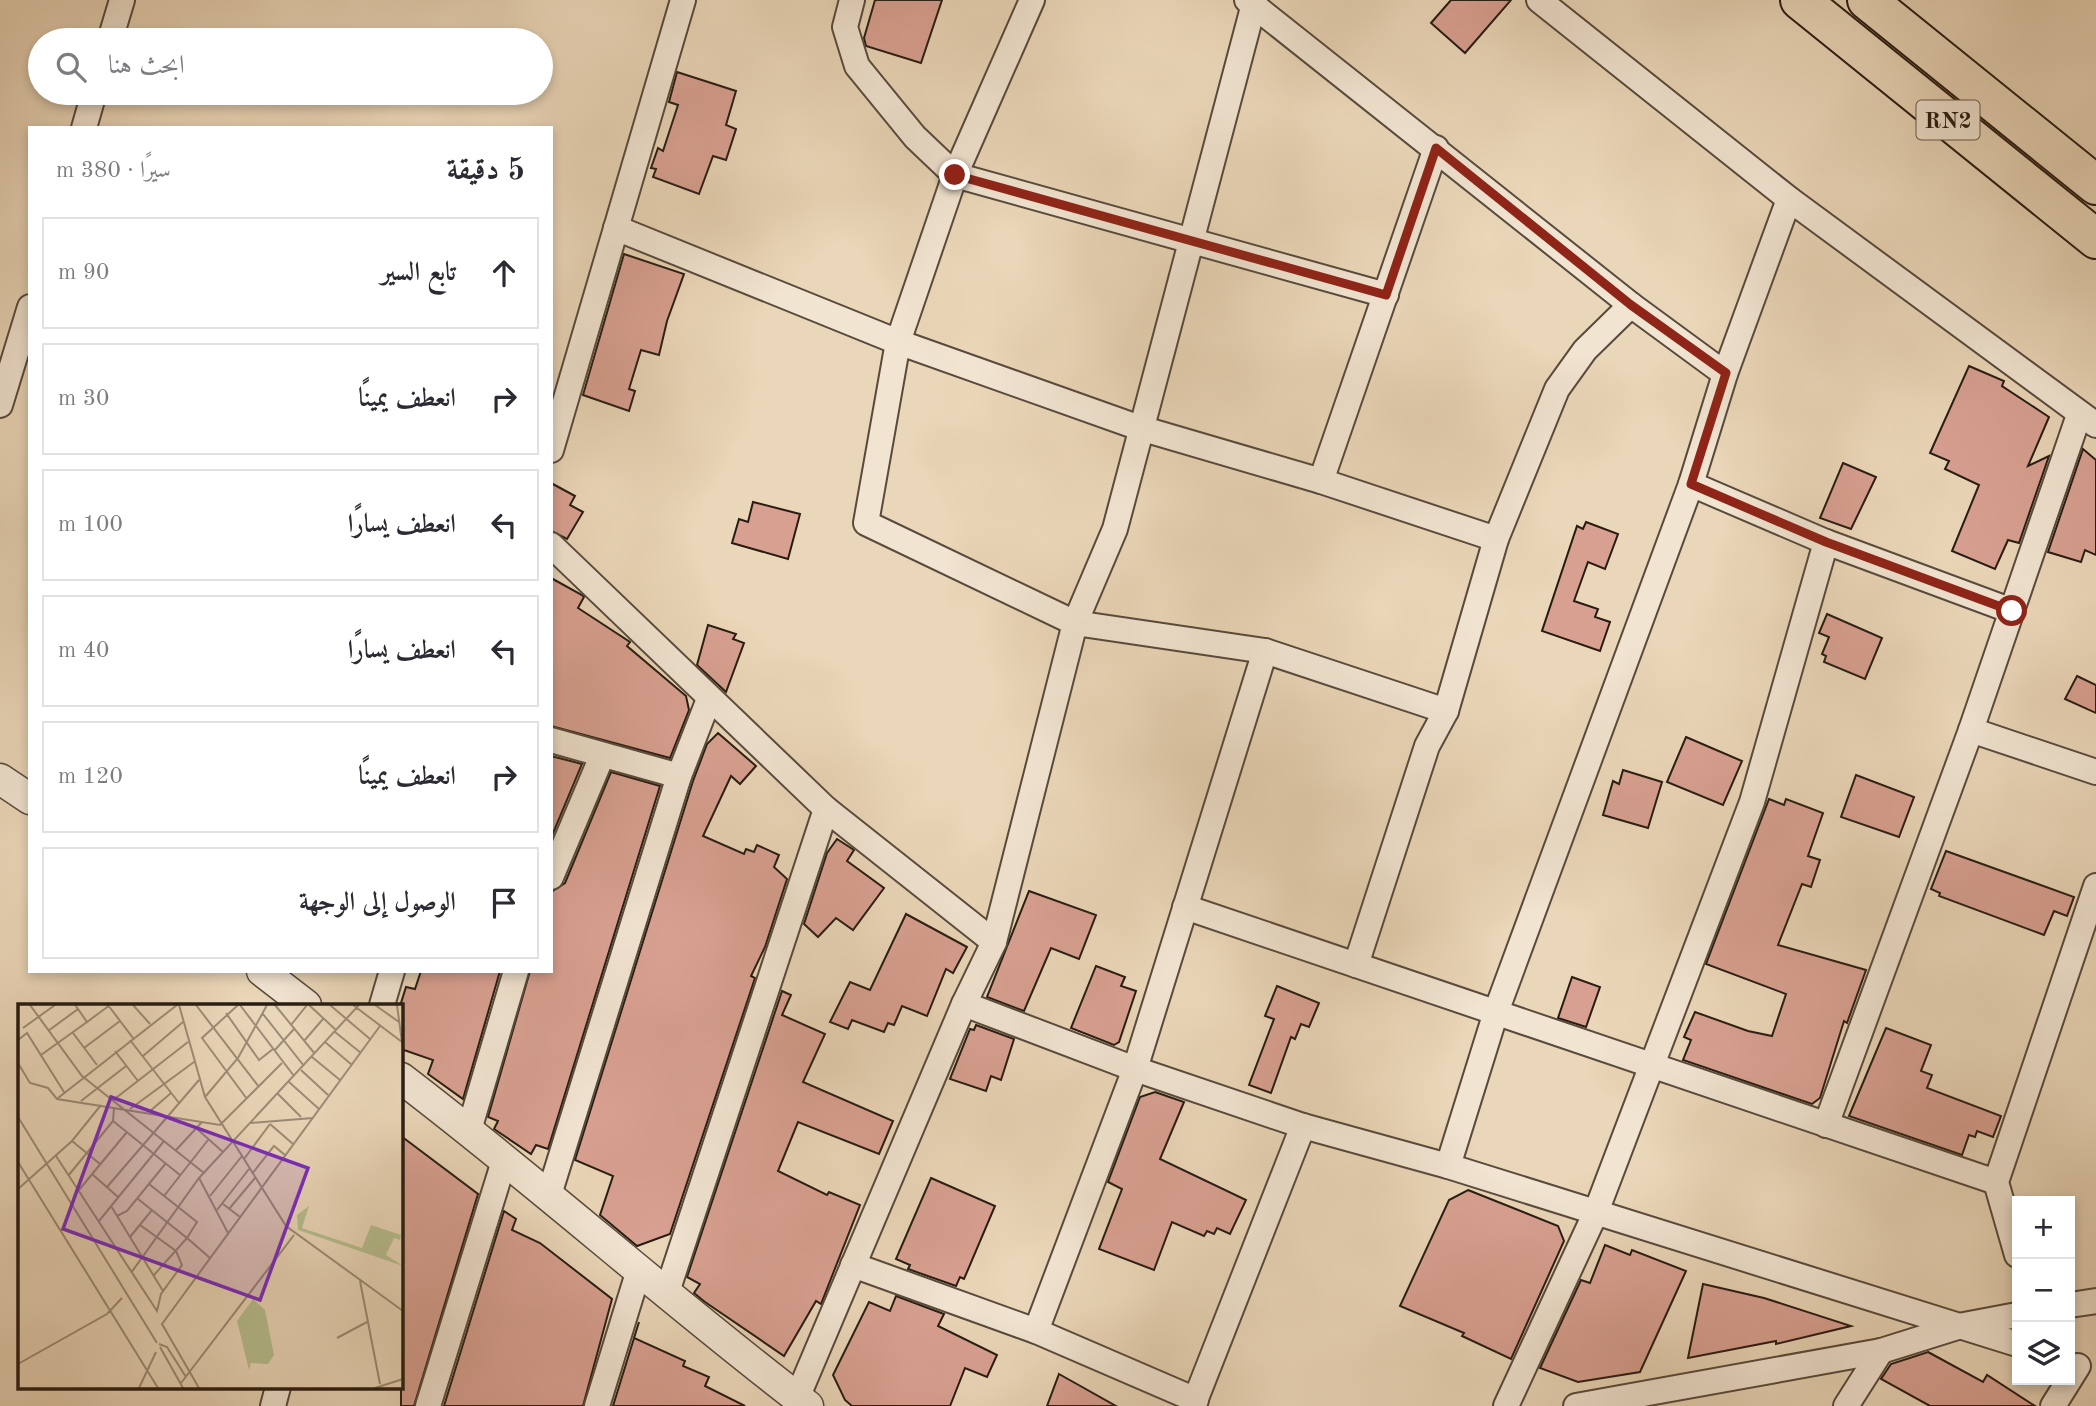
<!DOCTYPE html>
<html lang="ar">
<head>
<meta charset="utf-8">
<style>
	:root { --surface:#fff; --page:#f7f7f7; --text:#2b2b33; --muted:#7c7c81; --line:#e1e1e2 }
	body { margin:0; font-family:"Old Standard TT",Amiri,serif; background:var(--page); color:var(--text); direction:rtl }
	.controls { position:absolute; right:21px; bottom:21px; display:grid; overflow:hidden; border-radius:0px; box-shadow:0 4px 10px #0003 }
	.controls button { width:63px; height:63px; display:grid; place-items:center; padding:0; border:0; border-bottom:2px solid var(--line); background:var(--surface); color:var(--text); font:35px sans-serif }
	.stop { position:absolute; width:21px; height:21px; margin:-16px; border:5px solid #8f2418; border-radius:50%; background:#fff }
	.stop.end { background:#8f2418; border-color:#fff; box-shadow:0 2px 7px #0008 }
	.list { margin:0; padding:0; list-style:none }
	h2 { display:flex; justify-content:space-between; align-items:center; height:91px; margin:0; padding:0 28px; font-size:30px }
	h2 small { font-size:23px; font-weight:400; color:var(--muted) }
	.list li { display:grid; grid-template-columns:46px 1fr auto; gap:21px; align-items:center; box-sizing:border-box; height:112px; margin:0 14px 14px; padding:0 14px; border:2px solid var(--line); border-radius:0px }
	.list b { display:block; font-size:26px; white-space:nowrap }
	.list em { font-size:23px; font-style:normal; color:var(--muted) }
	.icon { flex:none; width:38px; height:38px; fill:none; stroke:currentColor; stroke-width:2; stroke-linecap:round; stroke-linejoin:round }
	.map { position:relative; flex:none; width:2096px; height:1406px; overflow:hidden; direction:ltr }
	.search { position:absolute; background:var(--surface); box-shadow:0 4px 10px #0003; left:28px; top:28px; width:525px; height:77px; display:flex; align-items:center; gap:18px; box-sizing:border-box; padding:0 24px; border-radius:38px; color:var(--muted); font-size:26px }
	.panel { position:absolute; background:var(--surface); box-shadow:0 4px 10px #0003; left:28px; top:126px; width:525px; height:847px; border-radius:0px; direction:rtl }
	.map>svg:first-child { display:block }
	.building { fill:#d8a091; stroke:#281c12; stroke-width:2 }
	.lines { fill:none; stroke-linecap:round; stroke-linejoin:round }
	.minor-casing { stroke:#584a3c; stroke-width:28 }
	.tertiary-casing { stroke:#584a3c; stroke-width:33 }
	.trunk-casing { stroke:#281c12; stroke-width:42 }
	.minor { stroke:#f1e4d1; stroke-width:24 }
	.tertiary { stroke:#f1e4d1; stroke-width:30 }
	.trunk { stroke:#ead6b8; stroke-width:38 }
	.route { stroke:#8f2418; stroke-width:9 }
	.labels { text-anchor:middle; stroke-width:7; stroke-linejoin:round; paint-order:stroke }
	.shield { fill:#f1e4d1; stroke:#64584b; stroke-width:2 }
	.shield-label { font-size:23px; font-weight:bold; fill:#281c12 }
	.inset-road { fill:none; stroke:#9c8c76; stroke-width:2 }
	.view { fill:#7b2cbf; fill-opacity:0.15; stroke:#7b2cbf; stroke-width:3.5 }
	.inset-edge { fill:none; stroke:#281c12; stroke-width:3.5 }
</style>
</head>
<body>
<div class="map">
<svg width="2096" height="1406" viewBox="0 0 2096 1406">
	<rect width="100%" height="100%" fill="#ead6b8"/>
	<filter id="stains"><feTurbulence type="fractalNoise" baseFrequency=".00286" numOctaves="4"/><feColorMatrix values="0 0 0 0 .2 0 0 0 0 .09 0 0 0 0 .02 0 0 0 .5 -.17"/></filter>
	<radialGradient id="worn" r=".72"><stop offset=".6" stop-color="#630" stop-opacity="0"/><stop offset="1" stop-color="#630" stop-opacity=".3"/></radialGradient>
	<g class="building">
		<polygon points="875,0 942,0 921,63 866,46 864,38"/>
		<polygon points="1451,0 1511,0 1465,53 1431,23"/>
		<polygon points="677,72 736,91 726,125 736,129 726,160 713,156 699,194 653,177 656,169 651,168 658,148 663,151 678,105 669,102"/>
		<polygon points="624,254 684,274 667,321 659,355 641,350 629,389 635,391 629,411 583,395"/>
		<polygon points="1969,366 2004,381 2002,386 2049,417 2028,466 2049,456 2019,543 2008,540 1995,569 1952,551 1979,485 1945,469 1949,461 1930,453"/>
		<polygon points="2083,449 2096,460 2096,555 2085,550 2081,562 2048,552"/>
		<polygon points="1843,463 1876,477 1851,529 1820,518"/>
		<polygon points="551,483 575,496 570,505 583,512 567,539 551,531"/>
		<polygon points="753,502 800,514 788,559 732,543 739,519 748,522"/>
		<polygon points="1586,522 1618,534 1605,569 1588,562 1574,601 1598,609 1595,617 1610,622 1600,651 1542,631 1577,526 1583,529"/>
		<polygon points="551,578 582,595 584,597 578,608 630,642 627,646 686,696 689,710 670,758 551,726"/>
		<polygon points="1827,614 1882,638 1865,679 1824,662 1826,656 1822,654 1829,637 1819,633"/>
		<polygon points="708,625 736,634 733,639 744,643 726,692 697,665"/>
		<polygon points="2077,676 2096,685 2096,713 2065,699"/>
		<polygon points="718,733 756,766 740,784 731,776 703,836 744,854 746,849 754,852 757,845 779,855 774,867 787,879 765,947 751,976 755,978 670,1234 637,1246 600,1215 613,1176 575,1160 693,781 707,744"/>
		<polygon points="1686,737 1742,761 1723,805 1667,782"/>
		<polygon points="551,756 582,764 551,838"/>
		<polygon points="1623,770 1662,782 1648,828 1603,815 1613,781 1619,784"/>
		<polygon points="611,772 660,786 548,1149 536,1145 531,1154 494,1129 498,1121 488,1117 530,971 551,971 551,892 565,883"/>
		<polygon points="1856,775 1914,797 1899,837 1841,817"/>
		<polygon points="1769,799 1784,805 1786,799 1823,813 1808,856 1820,860 1811,887 1802,884 1778,945 1866,970 1847,1023 1844,1021 1820,1098 1812,1104 1683,1060 1691,1040 1684,1037 1695,1012 1748,1031 1772,1036 1786,994 1706,964"/>
		<polygon points="837,839 854,850 847,861 884,888 853,930 836,918 818,937 804,924 827,853"/>
		<polygon points="1946,851 2074,897 2067,916 2054,911 2044,935 1939,896 1940,893 1931,889"/>
		<polygon points="1029,891 1096,915 1079,959 1051,948 1024,1011 987,997"/>
		<polygon points="906,914 967,947 953,973 946,969 927,1016 902,1006 894,1025 888,1023 884,1032 852,1020 848,1029 830,1022 850,982 870,990"/>
		<polygon points="1096,966 1125,977 1121,986 1136,991 1119,1042 1114,1045 1071,1028"/>
		<polygon points="421,971 500,971 463,1099 428,1074 433,1060 401,1049 401,1003 406,987 415,989"/>
		<polygon points="1572,977 1600,987 1586,1027 1558,1018"/>
		<polygon points="1277,986 1319,1003 1309,1027 1301,1024 1295,1039 1291,1037 1271,1093 1249,1085 1274,1019 1265,1016"/>
		<polygon points="782,991 791,995 782,1015 825,1034 803,1082 893,1121 879,1154 798,1122 778,1171 827,1195 829,1192 860,1205 821,1304 816,1301 784,1356 705,1302 694,1293 700,1284 687,1277"/>
		<polygon points="976,1025 1014,1039 1001,1080 991,1076 986,1091 950,1079 970,1029 974,1030"/>
		<polygon points="1886,1028 1931,1045 1921,1071 1932,1075 1927,1088 2001,1116 1993,1137 1977,1131 1975,1137 1969,1135 1962,1155 1849,1116"/>
		<polygon points="1155,1092 1184,1102 1160,1159 1246,1200 1230,1234 1217,1228 1214,1234 1207,1231 1204,1236 1172,1222 1154,1270 1099,1249 1122,1189 1108,1182 1140,1097"/>
		<polygon points="401,1136 478,1194 414,1406 401,1406"/>
		<polygon points="931,1178 995,1206 964,1279 960,1277 956,1286 908,1269 910,1265 896,1259"/>
		<polygon points="1468,1190 1558,1226 1564,1241 1511,1359 1462,1336 1464,1333 1400,1306 1449,1200"/>
		<polygon points="504,1211 516,1219 512,1230 540,1243 612,1299 583,1406 444,1406"/>
		<polygon points="1605,1245 1630,1255 1632,1250 1686,1271 1640,1372 1578,1382 1540,1368 1581,1280 1590,1283"/>
		<polygon points="1703,1284 1764,1298 1851,1326 1776,1344 1776,1341 1688,1358"/>
		<polygon points="896,1296 944,1314 938,1326 997,1355 987,1377 965,1368 950,1406 852,1406 845,1400 833,1375 869,1302 890,1311"/>
		<polygon points="639,1322 634,1338 685,1361 683,1366 709,1377 705,1386 745,1406 613,1406"/>
		<polygon points="1928,1352 1983,1382 1987,1375 2035,1406 1930,1406 1881,1379 1891,1364"/>
		<polygon points="1059,1374 1116,1406 1047,1406"/>
	</g>
	<g class="lines">
		<defs>
			<g id="minor">
				<polyline points="852,0 845,27 857,66 915,137 955,175 1386,295"/>
				<polyline points="1247,0 1631,305 1725,374"/>
				<polyline points="1539,0 1789,199 2096,425"/>
				<polyline points="110,40 122,0"/>
				<polyline points="84,128 94,93"/>
				<polyline points="616,228 898,342 955,175 1032,0"/>
				<polyline points="0,405 30,307"/>
				<polyline points="551,450 683,0"/>
				<polyline points="1321,481 1436,148"/>
				<polyline points="1691,484 1826,542 2012,611"/>
				<polyline points="551,545 826,809 994,942"/>
				<polyline points="1446,711 1265,651 1075,623 866,523 898,342 1140,428 1321,481 1496,539"/>
				<polyline points="1971,730 2096,772"/>
				<polyline points="551,740 679,776"/>
				<polyline points="551,877 602,756"/>
				<polyline points="1185,907 1996,1182"/>
				<polyline points="1356,965 1427,746 1446,711 1496,539 1557,389 1585,350 1631,305"/>
				<polyline points="964,1004 1135,1069 1303,1126 1448,1166 2017,1344"/>
				<polyline points="382,1005 392,971"/>
				<polyline points="1826,1125 1971,730 2079,415"/>
				<polyline points="469,1130 516,971"/>
				<polyline points="1448,1166 1496,1012 1691,484 1725,374 1789,199"/>
				<polyline points="548,1198 679,776 709,699"/>
				<polyline points="2017,1255 1996,1182 2096,886"/>
				<polyline points="853,1265 1036,1331 1196,1400"/>
				<polyline points="666,1295 826,809"/>
				<polyline points="2070,1305 2096,1301"/>
				<polyline points="1036,1331 1135,1069 1265,651"/>
				<polyline points="797,1398 964,1004 994,942 1075,623 1115,529 1255,0"/>
				<polyline points="273,1406 278,1387"/>
				<polyline points="428,1406 504,1161"/>
				<polyline points="597,1406 638,1273"/>
				<polyline points="1193,1406 1303,1126"/>
				<polyline points="1506,1406 1596,1212 1752,802 1826,542"/>
				<polyline points="1576,1406 1881,1351 1964,1325 2017,1315"/>
				<polyline points="1846,1406 1881,1351"/>
				<polyline points="2053,1406 2078,1366"/>
			</g>
			<g id="tertiary">
				<polyline points="0,779 30,799"/>
				<polyline points="262,971 306,1005"/>
				<path d="M401,1078C539,1183 669,1300 808,1406"/>
			</g>
			<g id="trunk">
				<polyline points="1800,0 2096,239"/>
				<polyline points="1867,0 2096,185"/>
			</g>
		</defs>
		<use href="#minor" class="minor-casing"/>
		<use href="#tertiary" class="tertiary-casing"/>
		<use href="#trunk" class="trunk-casing"/>
		<use href="#minor" class="minor"/>
		<use href="#tertiary" class="tertiary"/>
		<use href="#trunk" class="trunk"/>
	</g>
	<g class="lines">
		<polyline class="route" points="955,175 1386,295 1436,148 1631,305 1726,373 1691,484 1826,542 2012,611"/>
	</g>
	<g class="labels">
		<rect class="shield" x="1916.5" y="100.5" width="63" height="39" rx="5"/>
		<g class="shield-label">
			<text x="1948" y="128">RN2</text>
		</g>
	</g>
	<g transform="translate(18 1004)">
		<rect width="385" height="385" fill="#ead6b8"/>
		<path d="M291,202L284,224L344,244L353,221L383,231L382,236L376,234L368,251L385,262L280,226L279,211ZM235,295L247,306L256,351L250,360L233,359L231,366L219,317Z" fill="#b7be8f"/>
		<path class="inset-road" d="M12,1L64,72L186,169M90,1L115,34M115,1L132,20M161,1L187,93L268,222L385,307M178,1L241,83M220,1L184,34L229,95M222,1L276,72M257,1L297,50M291,1L318,26M312,1L352,35M335,1L384,38M357,1L381,18M379,1L385,46M60,5L69,18L92,1M208,9L241,56L255,45M245,10L286,62M273,21L289,1M5,24L37,1M30,27L60,5L57,1M317,28L343,49M55,29L79,61M0,36L9,29L46,88M112,36L161,99M286,37L305,15M307,38L334,61M66,44L102,17M97,47L120,77M256,47L276,25M23,51L69,18M125,52L165,18M294,53L322,76M0,59L12,79L30,84L39,95L202,121L264,59M283,66L310,91M271,78L301,105M259,89L283,113M187,93L220,54L249,1M40,94L159,1M63,97L108,62M94,97L170,38M112,105L176,58M131,108L153,89M0,113L139,339M95,117L162,171M232,119L295,114M252,120L275,140M178,124L205,148M54,137L82,160M158,146L184,118M38,152L139,307L143,290L164,261L158,247L122,221M226,155L252,120M0,158L140,384M74,170L100,193M234,170L256,142L267,151M50,172L95,117L96,104M181,174L210,229M89,183L181,76M0,185L54,137L83,101M61,186L109,128M146,192L190,136M192,192L224,152M120,195L169,234L179,218L131,180M205,200L222,213M93,202L145,287M211,205L237,174M199,206L231,165M99,212L109,207L148,159M81,217L146,137M112,233L134,206M113,269L181,174L341,1M136,271L169,234L192,254M342,277L362,380M319,334L349,318M141,340L149,343L168,373M142,343L165,384M0,360L89,310L104,294M163,379L276,231M121,384L138,348M181,384L144,320L362,22M357,384L385,375"/>
		<path class="view" d="M93,93L290,164L242,296L45,225Z"/>
		<rect width="385" height="385" class="inset-edge"/>
	</g>
	<rect width="100%" height="100%" filter="url(#stains)"/>
	<rect width="100%" height="100%" fill="url(#worn)"/>
</svg>
<div class="controls">
<button>+</button>
<button>−</button>
<button><svg class="icon" aria-label="layers" viewBox="0 0 24 24"><path d="M12 4l9 5-9 5-9-5zM3 14l9 5 9-5"/></svg></button>
</div>
<div class="stop" style="left:2012px;top:611px"></div>
<div class="stop end" style="left:955px;top:175px"></div>
<div class="search"><svg class="icon" aria-label="search" viewBox="0 0 24 24"><circle cx="10" cy="10" r="6"/><path d="M15 15l6 6"/></svg>ابحث هنا</div>
<section class="panel">
<h2>5 دقيقة<small>سيرًا · 380 m</small></h2>
<ul class="list">
<li><svg class="icon" aria-label="ahead" viewBox="0 0 24 24"><path d="M12 20V5M6 11l6-6 6 6"/></svg><div><b>تابع السير</b></div><em>90 m</em></li>
<li><svg class="icon" aria-label="right" viewBox="0 0 24 24"><path d="M7 20v-9h11M14 6l5 5-5 5"/></svg><div><b>انعطف يمينًا</b></div><em>30 m</em></li>
<li><svg class="icon" aria-label="left" viewBox="0 0 24 24"><path d="M17 20v-9H6M10 6l-5 5 5 5"/></svg><div><b>انعطف يسارًا</b></div><em>100 m</em></li>
<li><svg class="icon" aria-label="left" viewBox="0 0 24 24"><path d="M17 20v-9H6M10 6l-5 5 5 5"/></svg><div><b>انعطف يسارًا</b></div><em>40 m</em></li>
<li><svg class="icon" aria-label="right" viewBox="0 0 24 24"><path d="M7 20v-9h11M14 6l5 5-5 5"/></svg><div><b>انعطف يمينًا</b></div><em>120 m</em></li>
<li><svg class="icon" aria-label="arrive" viewBox="0 0 24 24"><path d="M6 21V4h12l-3 4 3 4H6"/></svg><div><b>الوصول إلى الوجهة</b></div></li>
</ul>
</section>
</div>
</body>
</html>
